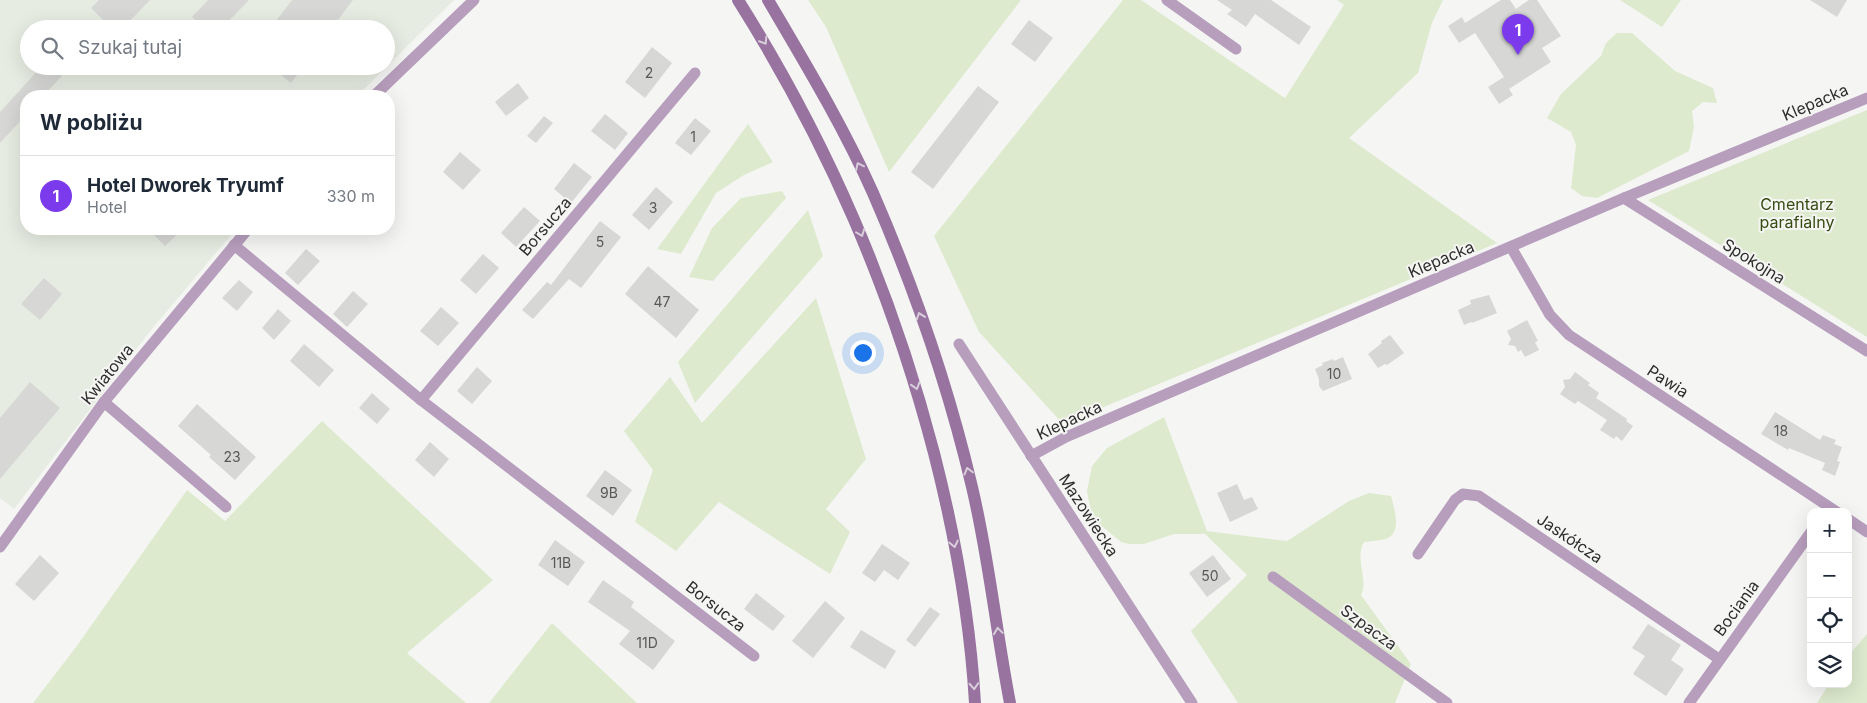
<!DOCTYPE html>
<html lang="pl">
<head>
<meta charset="utf-8">
<style>
	:root { --surface:#fff; --page:#f6f6f7; --text:#1f2937; --muted:#747a83; --line:#e0e1e3; --accent:#7c3aed }
	body { margin:0; font-family:Inter,sans-serif; background:var(--page); color:var(--text) }
	.controls { position:absolute; right:15px; bottom:15px; display:grid; overflow:hidden; border-radius:10px; box-shadow:0 5px 20px #0002 }
	.controls button { width:45px; height:45px; display:grid; place-items:center; padding:0; border:0; border-bottom:1px solid var(--line); background:var(--surface); color:var(--text); font:25px sans-serif }
	.you { position:absolute; left:862px; top:352px; width:18px; height:18px; margin:-12px; border:4px solid #fff; border-radius:50%; background:#1a73e8; box-shadow:0 0 0 8px #1a73e833 }
	.badge { display:grid; place-items:center; width:32px; height:32px; border-radius:50%; background:var(--accent); color:#fff; font-size:16px; font-weight:700 }
	.pin { position:absolute; translate:-50% -41px; filter:drop-shadow(0 1px 2px #0008) }
	.pin::after { content:''; position:absolute; top:26px; width:18px; height:15px; background:inherit; clip-path:polygon(0 0,100% 0,50% 100%) }
	.list { margin:0; padding:0; list-style:none }
	h2 { display:flex; justify-content:space-between; align-items:center; height:65px; margin:0; padding:0 20px; font-size:21px }
	h2 small { font-size:16px; font-weight:400; color:var(--muted) }
	.list li { display:grid; grid-template-columns:32px 1fr auto; gap:15px; align-items:center; box-sizing:border-box; height:80px; padding:0 20px; border-top:1px solid var(--line) }
	.list b { display:block; font-size:19px; white-space:nowrap }
	.list p { margin:0; font-size:16px; white-space:nowrap; color:var(--muted) }
	.list em { font-size:16px; font-style:normal; color:var(--muted) }
	.icon { flex:none; width:28px; height:28px; fill:none; stroke:currentColor; stroke-width:2; stroke-linecap:round; stroke-linejoin:round }
	.map { position:relative; flex:none; width:1867px; height:703px; overflow:hidden }
	.search { position:absolute; background:var(--surface); box-shadow:0 5px 20px #0002; left:20px; top:20px; width:375px; height:55px; display:flex; align-items:center; gap:12px; box-sizing:border-box; padding:0 18px; border-radius:28px; color:var(--muted); font-size:19px }
	.panel { position:absolute; background:var(--surface); box-shadow:0 5px 20px #0002; left:20px; top:90px; width:375px; height:145px; border-radius:20px }
	.map>svg:first-child { display:block }
	.built { fill:#e7ece2; fill-rule:evenodd }
	.green { fill:#ddeace }
	.building { fill:#d7d8d5 }
	.lines { fill:none; stroke-linecap:round; stroke-linejoin:round }
	.minor { stroke:#b79ebd; stroke-width:11 }
	.secondary { stroke:#9873a0; stroke-width:12 }
	.oneway { stroke:#d9cfdb }
	.labels { text-anchor:middle; stroke-width:4; stroke-linejoin:round; paint-order:stroke }
	.number-label { font-size:14px; fill:#585856 }
	.street-label { font-size:16px; fill:#2d2d2c; stroke:#f5f6f4 }
	.park-label { font-size:16px; fill:#364c12; stroke:#f5f6f4 }
</style>
</head>
<body>
<div class="map">
<svg width="1867" height="703" viewBox="0 0 1867 703">
	<rect width="100%" height="100%" fill="#f5f6f4"/>
	<path class="built" d="M0,0H454L357,96H26V229H236L147,335L14,509L0,498ZM29,29H386V66H29Z"/>
	<g class="green">
		<polygon points="808,0 1021,0 889,172 826,27"/>
		<polygon points="1123,0 1141,0 1285,98 1344,5 1337,0 1443,0 1432,23 1418,73 1349,138 1497,243 1063,424 979,332 934,236"/>
		<polygon points="1620,0 1681,0 1662,27"/>
		<polygon points="1617,33 1632,33 1675,71 1713,88 1717,103 1703,102 1692,111 1694,127 1689,151 1597,198 1582,196 1571,188 1576,145 1571,132 1547,118 1561,94 1601,56 1606,43"/>
		<polygon points="1867,110 1867,337 1648,200"/>
		<polygon points="748,124 773,162 744,175 716,193 681,254 657,249"/>
		<polygon points="782,191 786,198 713,281 689,277 712,228 741,198"/>
		<polygon points="808,210 823,256 695,403 678,362"/>
		<polygon points="816,298 866,459 826,509 850,532 830,574 719,502 676,551 635,522 653,470 624,431 670,377 702,423"/>
		<path d="M1164,417L1207,531L1287,541L1349,501L1369,493L1391,496C1394,508 1402,530 1388,538C1381,541 1371,541 1364,542C1354,559 1369,579 1361,595L1411,664L1395,703H1238L1191,631L1247,575L1205,534H1174L1144,544H1129L1121,542L1097,522L1090,507L1087,491L1092,466L1107,448Z"/>
		<polygon points="322,421 493,580 407,653 466,703 33,703 76,647 187,490 225,521"/>
		<polygon points="552,623 637,703 489,703"/>
		<polygon points="1867,634 1867,703 1817,703 1829,684 1848,684 1848,656"/>
	</g>
	<g class="building">
		<polygon points="99,0 150,0 122,29 112,29 91,8"/>
		<polygon points="208,0 249,0 221,29 204,29 192,17"/>
		<polygon points="292,0 353,0 331,29 270,29"/>
		<polygon points="1217,0 1271,0 1311,27 1299,45 1255,14 1246,27 1227,14 1232,10"/>
		<polygon points="1501,0 1510,0 1516,9 1529,0 1537,0 1561,36 1542,48 1551,62 1509,89 1513,95 1499,104 1488,87 1504,77 1475,33 1459,43 1448,26 1462,17 1465,23"/>
		<polygon points="1810,0 1847,0 1837,17"/>
		<polygon points="1029,20 1053,38 1035,62 1011,44"/>
		<polygon points="652,47 672,63 645,98 625,82"/>
		<polygon points="42,66 52,66 62,76 43,96 26,96 26,115 0,143 0,112"/>
		<polygon points="269,66 304,66 291,83"/>
		<polygon points="518,83 529,98 506,116 495,102"/>
		<polygon points="978,86 999,102 933,189 911,172"/>
		<polygon points="605,114 628,133 615,150 591,131"/>
		<polygon points="544,116 553,123 536,143 527,136"/>
		<polygon points="695,118 711,131 691,155 675,143"/>
		<polygon points="460,152 481,170 463,190 443,172"/>
		<polygon points="574,163 592,177 571,203 554,189"/>
		<polygon points="656,187 673,202 649,230 632,215"/>
		<polygon points="524,207 540,221 516,247 501,233"/>
		<polygon points="600,221 621,237 581,288 569,279 533,319 522,310 547,282 551,285"/>
		<polygon points="148,229 183,229 165,246"/>
		<polygon points="306,249 320,261 298,285 285,273"/>
		<polygon points="483,254 499,268 476,294 460,280"/>
		<polygon points="648,266 699,310 676,338 625,294"/>
		<polygon points="44,278 62,294 40,320 21,304"/>
		<polygon points="239,280 253,292 237,311 222,298"/>
		<polygon points="353,291 368,304 347,327 333,314"/>
		<polygon points="1489,295 1497,313 1472,323 1471,322 1464,325 1458,310 1471,304 1470,300"/>
		<polygon points="441,307 459,323 438,346 420,331"/>
		<polygon points="278,309 291,321 274,340 262,328"/>
		<polygon points="1527,320 1538,341 1535,342 1539,350 1525,357 1521,350 1518,352 1515,346 1508,345 1511,339 1507,331"/>
		<polygon points="1390,335 1404,353 1387,365 1385,364 1378,368 1368,354 1382,343 1381,341"/>
		<polygon points="304,344 334,370 319,387 290,361"/>
		<polygon points="1343,357 1352,379 1323,391 1319,386 1319,379 1315,369 1323,365 1322,363 1333,359 1334,361"/>
		<polygon points="477,367 492,381 472,404 457,391"/>
		<polygon points="1575,372 1590,383 1588,385 1599,393 1596,398 1627,419 1626,421 1633,426 1622,441 1616,436 1614,439 1600,430 1607,420 1578,401 1575,404 1560,394 1565,387 1563,380 1570,379"/>
		<polygon points="30,382 60,408 0,479 0,418"/>
		<polygon points="372,393 390,409 377,424 359,408"/>
		<polygon points="197,404 256,457 235,480 209,457 211,455 178,426"/>
		<polygon points="1775,412 1820,440 1823,435 1836,440 1834,444 1842,447 1837,461 1840,462 1835,476 1822,470 1825,463 1789,448 1788,450 1761,434"/>
		<polygon points="430,442 449,459 434,477 415,460"/>
		<polygon points="605,470 632,490 613,516 586,496"/>
		<polygon points="1237,484 1244,500 1252,497 1258,509 1230,522 1217,493"/>
		<polygon points="555,540 585,562 568,586 538,565"/>
		<polygon points="882,544 910,563 898,580 884,570 875,582 862,573"/>
		<polygon points="40,555 59,573 34,601 15,584"/>
		<polygon points="1213,555 1231,579 1207,597 1189,573"/>
		<polygon points="603,580 634,602 631,607 675,641 653,670 619,644 630,631 588,602"/>
		<polygon points="756,593 785,616 773,631 744,609"/>
		<polygon points="825,601 845,618 813,658 792,641"/>
		<polygon points="930,607 940,614 915,647 906,640"/>
		<polygon points="1648,624 1681,645 1671,660 1684,669 1666,696 1633,674 1645,656 1632,648"/>
		<polygon points="861,630 896,651 885,669 850,647"/>
	</g>
	<g class="lines">
		<g class="minor">
			<polyline points="1167,0 1236,49"/>
			<polyline points="374,96 474,0"/>
			<polyline points="1624,198 1867,351"/>
			<polyline points="234,245 421,400 754,656"/>
			<polyline points="1511,247 1550,315 1569,335 1837,512"/>
			<polyline points="959,344 1192,703"/>
			<polyline points="421,400 695,73"/>
			<polyline points="104,402 226,507"/>
			<polyline points="1031,456 1066,437 1624,198 1867,98"/>
			<polyline points="1848,519 1867,532"/>
			<polyline points="0,547 104,402 248,229"/>
			<polyline points="1418,554 1455,500 1463,494 1479,496 1719,659"/>
			<polyline points="1273,577 1447,703"/>
			<polyline points="1689,703 1811,532"/>
		</g>
		<g class="secondary">
			<path d="M738,0C828,143 891,289 934,453C955,535 970,618 975,703"/>
			<path d="M768,0C805,63 843,126 873,193C913,285 949,389 972,487C989,558 996,631 1010,703"/>
		</g>
	</g>
	<defs><path id="oneway-chevron" d="M-2-3.5L2.5 0L-2 3.5" fill="none" stroke-width="1.6" stroke-linecap="round" stroke-linejoin="round" transform="scale(1.25)"/></defs>
	<g class="oneway">
		<use href="#oneway-chevron" transform="translate(764 41) rotate(58)"/>
		<use href="#oneway-chevron" transform="translate(859 166) rotate(-116)"/>
		<use href="#oneway-chevron" transform="translate(861 233) rotate(69)"/>
		<use href="#oneway-chevron" transform="translate(920 316) rotate(-109)"/>
		<use href="#oneway-chevron" transform="translate(916 386) rotate(73)"/>
		<use href="#oneway-chevron" transform="translate(968 471) rotate(-105)"/>
		<use href="#oneway-chevron" transform="translate(954 544) rotate(78)"/>
		<use href="#oneway-chevron" transform="translate(998 631) rotate(-98)"/>
		<use href="#oneway-chevron" transform="translate(974 686) rotate(87)"/>
	</g>
	<g class="labels">
		<g class="number-label">
			<text x="649" y="78">2</text>
			<text x="693" y="142">1</text>
			<text x="653" y="213">3</text>
			<text x="600" y="247">5</text>
			<text x="662" y="307">47</text>
			<text x="1334" y="379">10</text>
			<text x="1781" y="436">18</text>
			<text x="232" y="462">23</text>
			<text x="609" y="498">9B</text>
			<text x="561" y="568">11B</text>
			<text x="1210" y="581">50</text>
			<text x="647" y="648">11D</text>
		</g>
		<g class="street-label">
			<text transform="translate(1815 102) rotate(-23)" y="6">Klepacka</text>
			<text transform="translate(545 226) rotate(-50)" y="6">Borsucza</text>
			<text transform="translate(1441 259) rotate(-23)" y="6">Klepacka</text>
			<text transform="translate(1754 261) rotate(32)" y="6">Spokojna</text>
			<text transform="translate(107 374) rotate(-51)" y="6">Kwiatowa</text>
			<text transform="translate(1668 381) rotate(33)" y="6">Pawia</text>
			<text transform="translate(1069 420) rotate(-25)" y="6">Klepacka</text>
			<text transform="translate(1089 515) rotate(57)" y="6">Mazowiecka</text>
			<text transform="translate(1570 538) rotate(34)" y="6">Jaskółcza</text>
			<text transform="translate(716 606) rotate(38)" y="6">Borsucza</text>
			<text transform="translate(1736 608) rotate(-54)" y="6">Bociania</text>
			<text transform="translate(1369 627) rotate(36)" y="6">Szpacza</text>
		</g>
		<g class="park-label">
			<text x="1797" y="210">Cmentarz<tspan x="1797" dy="18">parafialny</tspan></text>
		</g>
	</g>
</svg>
<div class="controls">
<button>+</button>
<button>−</button>
<button><svg class="icon" aria-label="locate" viewBox="0 0 24 24"><circle cx="12" cy="12" r="6"/><path d="M12 2v4M12 18v4M2 12h4M18 12h4"/></svg></button>
<button><svg class="icon" aria-label="layers" viewBox="0 0 24 24"><path d="M12 4l9 5-9 5-9-5zM3 14l9 5 9-5"/></svg></button>
</div>
<div class="you"></div>
<div class="pin badge" style="left:1518px;top:55px">1</div>
<div class="search"><svg class="icon" aria-label="search" viewBox="0 0 24 24"><circle cx="10" cy="10" r="6"/><path d="M15 15l6 6"/></svg>Szukaj tutaj</div>
<section class="panel">
<h2>W pobliżu<small></small></h2>
<ul class="list">
<li><span class="badge">1</span><div><b>Hotel Dworek Tryumf</b><p>Hotel</p></div><em>330 m</em></li>
</ul>
</section>
</div>
</body>
</html>
